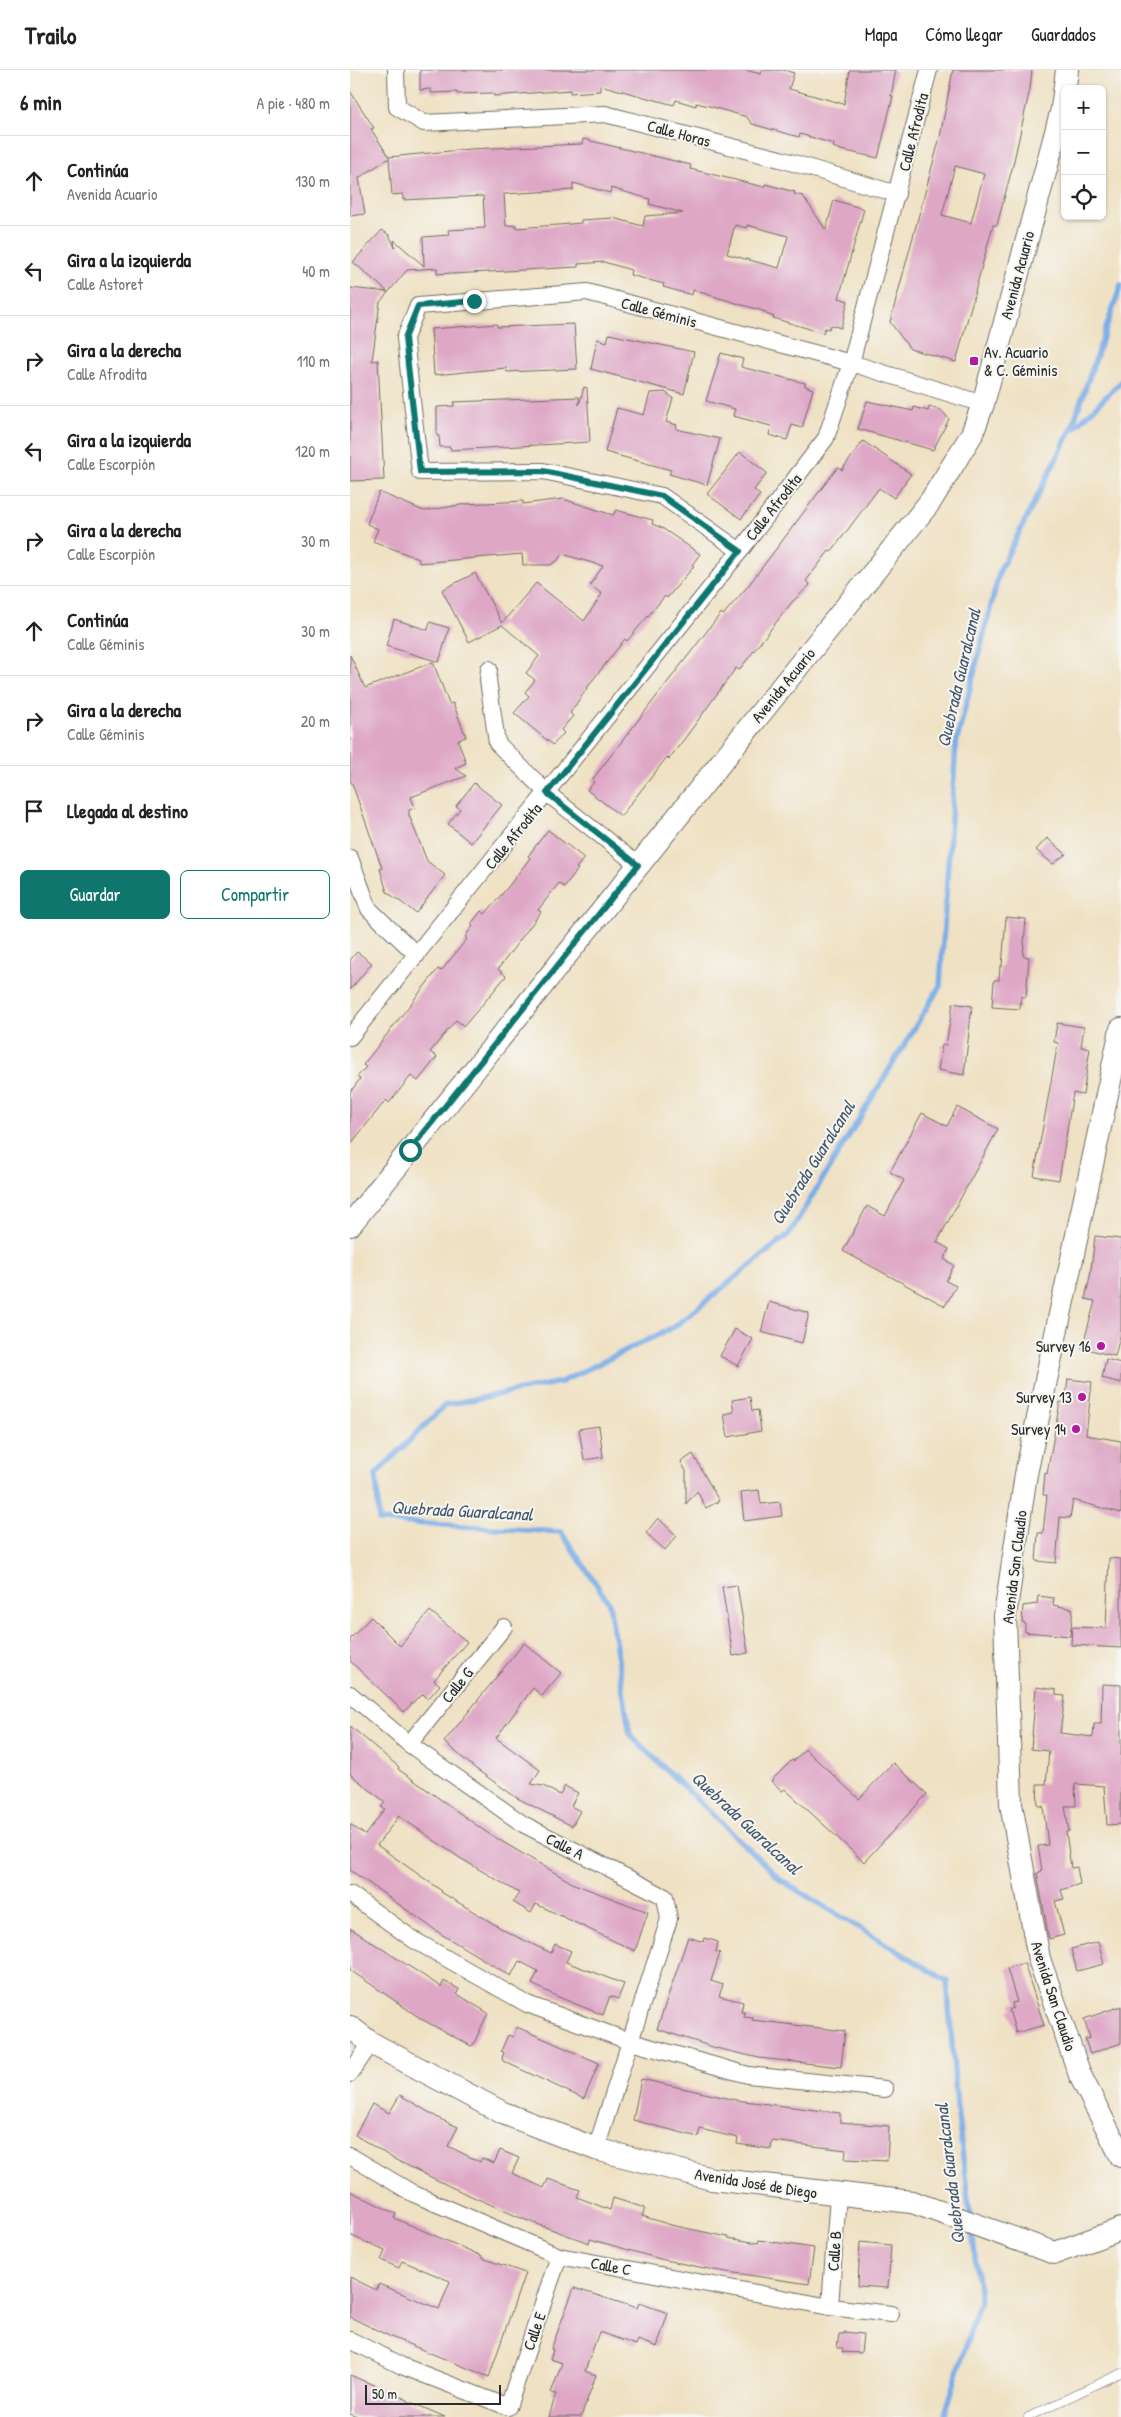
<!DOCTYPE html>
<html lang="es">
<head>
<meta charset="utf-8">
<style>
	:root { --surface:#fff; --page:#f2f2f2; --text:#222; --muted:#767676; --line:#e0e0e0; --accent:#0f766e }
	body { margin:0; font-family:"Patrick Hand",sans-serif; background:var(--page); color:var(--text) }
	.controls { position:absolute; right:15px; top:15px; display:grid; overflow:hidden; border-radius:8px; box-shadow:0 1px 4px #0004 }
	.controls button { width:45px; height:45px; display:grid; place-items:center; padding:0; border:0; border-bottom:1px solid var(--line); background:var(--surface); color:var(--text); font:25px sans-serif }
	.scale { position:absolute; left:15px; bottom:12px; width:136px; box-sizing:border-box; padding-left:5px; border:2px solid #2b2b2b; border-top:0; font-size:14px; line-height:18px; white-space:nowrap; color:#2b2b2b; -webkit-text-stroke:4px #f6f6f2; paint-order:stroke }
	.stop { position:absolute; width:15px; height:15px; margin:-11px; border:4px solid #0f766e; border-radius:50%; background:#fff }
	.stop.end { background:#0f766e; border-color:#fff; box-shadow:0 1px 5px #0008 }
	.list { margin:0; padding:0; list-style:none }
	h2 { display:flex; justify-content:space-between; align-items:center; height:65px; margin:0; padding:0 20px; font-size:21px }
	h2 small { font-size:16px; font-weight:400; color:var(--muted) }
	.list li { display:grid; grid-template-columns:32px 1fr auto; gap:15px; align-items:center; box-sizing:border-box; height:90px; padding:0 20px; border-top:1px solid var(--line) }
	.list b { display:block; font-size:19px; white-space:nowrap }
	.list p { margin:0; font-size:16px; white-space:nowrap; color:var(--muted) }
	.list em { font-size:16px; font-style:normal; color:var(--muted) }
	.actions { display:flex; gap:10px; padding:15px 20px }
	.actions a { flex:1; padding:11px 0; border:1px solid var(--accent); border-radius:8px; text-align:center; font-size:18px; color:var(--accent) }
	.actions .main { background:var(--accent); color:#fff }
	.icon { flex:none; width:28px; height:28px; fill:none; stroke:currentColor; stroke-width:2; stroke-linecap:round; stroke-linejoin:round }
	.map { position:relative; flex:none; width:771px; height:2347px; overflow:hidden }
	header { display:flex; align-items:center; gap:30px; box-sizing:border-box; height:70px; padding:0 25px; background:var(--surface); border-bottom:1px solid var(--line) }
	header strong { font-size:24px }
	nav { display:flex; gap:28px; margin-inline-start:auto; font-size:18px }
	main { display:flex }
	aside { flex:1; background:var(--surface) }
	.map>svg:first-child { display:block }
	.lines { fill:none; stroke-linecap:round; stroke-linejoin:round }
	.stream { stroke:#7daee8; stroke-width:5.5 }
	.building { fill:#dea7c6; fill-rule:evenodd }
	.lane-casing { stroke:#706b60; stroke-width:9 }
	.street-casing { stroke:#706b60; stroke-width:18 }
	.secondary-casing { stroke:#706b60; stroke-width:24 }
	.lane { stroke:#fff; stroke-width:8 }
	.street { stroke:#fff; stroke-width:16 }
	.secondary { stroke:#fff; stroke-width:22 }
	.route { stroke:#0f766e; stroke-width:6 }
	.poi-dot { fill:#b5179e; stroke:#f6f6f2; stroke-width:2 }
	.labels { text-anchor:middle; stroke-width:4; stroke-linejoin:round; paint-order:stroke }
	.street-label { font-size:16px; fill:#2b2b2b; stroke:#f6f6f2 }
	.poi-label { font-size:16px; fill:#2b2b2b; stroke:#f6f6f2; text-anchor:end }
	.water-label { font-size:18px; font-style:italic; fill:#48596d; stroke:#f6f6f2 }
</style>
</head>
<body>
<header>
<strong>Trailo</strong>
<nav><a>Mapa</a><a>Cómo llegar</a><a>Guardados</a></nav>
</header>
<main>
<aside>
<h2>6 min<small>A pie · 480 m</small></h2>
<ul class="list">
<li><svg class="icon" aria-label="ahead" viewBox="0 0 24 24"><path d="M12 20V5M6 11l6-6 6 6"/></svg><div><b>Continúa</b><p>Avenida Acuario</p></div><em>130 m</em></li>
<li><svg class="icon" aria-label="left" viewBox="0 0 24 24"><path d="M17 20v-9H6M10 6l-5 5 5 5"/></svg><div><b>Gira a la izquierda</b><p>Calle Astoret</p></div><em>40 m</em></li>
<li><svg class="icon" aria-label="right" viewBox="0 0 24 24"><path d="M7 20v-9h11M14 6l5 5-5 5"/></svg><div><b>Gira a la derecha</b><p>Calle Afrodita</p></div><em>110 m</em></li>
<li><svg class="icon" aria-label="left" viewBox="0 0 24 24"><path d="M17 20v-9H6M10 6l-5 5 5 5"/></svg><div><b>Gira a la izquierda</b><p>Calle Escorpión</p></div><em>120 m</em></li>
<li><svg class="icon" aria-label="right" viewBox="0 0 24 24"><path d="M7 20v-9h11M14 6l5 5-5 5"/></svg><div><b>Gira a la derecha</b><p>Calle Escorpión</p></div><em>30 m</em></li>
<li><svg class="icon" aria-label="ahead" viewBox="0 0 24 24"><path d="M12 20V5M6 11l6-6 6 6"/></svg><div><b>Continúa</b><p>Calle Géminis</p></div><em>30 m</em></li>
<li><svg class="icon" aria-label="right" viewBox="0 0 24 24"><path d="M7 20v-9h11M14 6l5 5-5 5"/></svg><div><b>Gira a la derecha</b><p>Calle Géminis</p></div><em>20 m</em></li>
<li><svg class="icon" aria-label="arrive" viewBox="0 0 24 24"><path d="M6 21V4h12l-3 4 3 4H6"/></svg><div><b>Llegada al destino</b></div></li>
</ul>
<div class="actions"><a class="main">Guardar</a><a>Compartir</a></div>
</aside>
<div class="map">
<svg width="771" height="2347" viewBox="0 0 771 2347">
	<rect width="100%" height="100%" fill="#f6f6f2"/>
	<filter id="ink" filterUnits="userSpaceOnUse"><feTurbulence type="fractalNoise" baseFrequency=".02" numOctaves="2"/><feDisplacementMap in="SourceGraphic" scale="10" xChannelSelector="R" yChannelSelector="G"/><feConvolveMatrix kernelMatrix="1 2 1 2 8 2 1 2 1" color-interpolation-filters="sRGB"/></filter>
	<filter id="wash" filterUnits="userSpaceOnUse"><feTurbulence type="fractalNoise" baseFrequency=".0096" numOctaves="4" result="noise"/><feDisplacementMap in="SourceGraphic" scale="20" xChannelSelector="R" yChannelSelector="G"/><feGaussianBlur stdDeviation="1.12" result="paint"/><feColorMatrix in="noise" values="0 0 0 0 0 0 0 0 0 0 0 0 0 0 0 0 0 1.4 0 .05"/><feComposite in="paint" operator="in"/></filter>
	<g filter="url(#wash)">
		<rect width="100%" height="100%" fill="#efe1c3"/>
		<g class="lines">
			<g class="stream">
				<polyline points="721,360 771,215"/>
				<polyline points="620,2146 607,2038 597,1911 432,1811 280,1665 259,1533 211,1462 29,1451 26,1404 95,1335 211,1312 324,1257 439,1164 590,916 606,674 650,500 720,362 771,312"/>
				<polyline points="594,2347 630,2230 622,2160"/>
			</g>
		</g>
		<g id="blocks">
			<g class="building">
				<polygon points="70,0 395,0 411,4 412,0 433,0 444,3 439,19 494,34 500,0 546,0 541,26 543,26 528,88 491,80 483,77 484,74 450,64 449,67 402,54 397,47 359,36 346,33 346,36 326,30 324,35 250,15 250,21 220,23 220,20 144,26 143,23 107,24 107,22 81,23 81,19 70,20"/>
				<path d="M603,0H682L680,19L663,95L647,155H643L606,292L560,279L540,252L590,67ZM605,96L634,104L621,153L592,145Z"/>
				<path d="M0,21L24,58L21,59L39,87L120,79L232,74L233,69L341,95L340,99L414,117L415,114L445,122L444,124L453,126L476,160L484,130L514,139L489,228L498,231L491,258L481,255L479,259L475,258L473,263L423,248L424,247L416,244V242L343,220L342,225L313,217L314,214L280,205L281,200L254,192L228,194V197L102,204L101,203L87,204V198L57,200L30,232L22,291L28,290L34,410L0,411V218L38,222L3,192L32,160L39,165L45,177L44,170L74,196L73,167L99,165L98,160L135,158L133,126L53,130V124L42,125L39,88L9,108L15,144L0,146ZM223,113L260,123L261,118L300,129L299,134L333,143L295,146L293,156L263,148L231,150V153L208,155L166,158V155L156,156L154,124L223,120ZM385,155L397,158V155L438,166L429,198L377,184Z"/>
				<polygon points="147,254 147,257 224,254 227,299 157,302 156,298 84,305 81,259"/>
				<polygon points="259,264 344,282 334,324 241,299 247,269 257,272"/>
				<polygon points="371,283 393,289 391,297 455,313 455,316 463,319 452,358 442,355 437,370 419,365 421,356 383,346 385,339 356,331"/>
				<polygon points="234,317 237,318 240,372 101,380 100,377 90,377 89,366 87,366 87,337 104,336 104,332 229,327 229,335"/>
				<polygon points="315,322 323,328 316,352 327,355 326,359 370,369 357,415 319,404 321,400 255,382 267,338 294,345 300,323"/>
				<polygon points="517,331 563,341 564,337 578,341 579,337 591,340 599,349 583,380 508,359"/>
				<polygon points="513,371 561,404 544,428 529,418 481,482 479,481 456,511 460,515 442,532 389,600 386,598 338,664 319,689 317,687 271,746 237,720 244,712 242,710 371,543 373,545 398,516 488,397 492,400"/>
				<polygon points="390,382 417,403 404,420 410,425 391,449 357,424"/>
				<polygon points="29,422 74,441 116,434 173,431 173,434 213,429 263,445 266,440 303,450 302,454 312,458 350,484 342,495 344,496 317,528 315,526 277,571 275,569 242,611 220,643 223,646 211,660 214,663 203,675 164,643 179,626 175,622 185,610 176,603 189,586 152,555 119,572 92,520 125,503 152,553 186,513 234,551 252,524 240,515 253,496 212,484 207,491 200,495 173,495 172,484 69,493 69,489 23,471 28,459 17,454"/>
				<polygon points="44,549 78,560 80,552 99,558 89,592 36,576"/>
				<polygon points="0,585 15,618 83,592 99,634 103,633 116,667 108,670 116,693 105,698 116,706 61,727 65,738 59,740 59,745 77,791 95,805 66,843 37,822 30,799 32,798 0,708"/>
				<polygon points="124,713 152,735 121,773 98,754 110,739 106,736"/>
				<polygon points="198,760 234,788 226,798 228,799 214,817 209,813 188,840 191,842 148,899 156,906 137,929 114,956 106,950 80,982 87,987 68,1011 61,1006 39,1033 36,1030 0,1075 0,1023 10,1009 7,1007 16,997 13,995 88,899 91,901 117,869 115,867 123,856 121,854 131,841 135,844 158,817 180,788 178,786"/>
				<polygon points="697,768 716,784 703,794 686,780"/>
				<polygon points="656,847 676,849 673,886 679,887 676,927 671,927 670,939 642,937 644,910 649,910 650,896 652,896"/>
				<polygon points="7,882 22,893 0,920 0,890"/>
				<polygon points="603,933 622,936 614,1005 588,1000 592,975 596,975"/>
				<polygon points="707,953 734,957 731,977 740,978 733,1025 723,1023 709,1110 684,1106 708,973 704,972"/>
				<polygon points="607,1037 648,1059 587,1172 599,1179 594,1189 604,1195 596,1211 606,1216 595,1236 493,1181 517,1136 535,1146 554,1110 540,1102 572,1043 597,1056"/>
				<polygon points="745,1166 771,1169 771,1263 765,1286 732,1278 745,1231 735,1229 740,1207"/>
				<polygon points="419,1232 459,1243 452,1273 411,1262"/>
				<polygon points="385,1259 403,1269 388,1296 370,1286"/>
				<polygon points="756,1289 771,1293 771,1313 752,1308"/>
				<polygon points="718,1309 742,1312 736,1365 771,1371 771,1443 723,1430 720,1448 710,1447 706,1493 686,1491 688,1463 693,1463 697,1425 693,1425 695,1403 697,1404 710,1332 715,1333"/>
				<polygon points="400,1327 402,1341 408,1340 411,1361 378,1367 374,1344 384,1342 382,1330"/>
				<polygon points="249,1356 253,1387 234,1390 229,1359"/>
				<polygon points="343,1384 369,1431 356,1438 347,1421 336,1434 336,1401 331,1392"/>
				<polygon points="409,1420 411,1434 430,1432 432,1446 394,1451 391,1422"/>
				<polygon points="308,1448 327,1466 315,1480 296,1463"/>
				<polygon points="759,1488 771,1489 771,1578 721,1575 722,1557 756,1558"/>
				<polygon points="387,1515 398,1583 383,1586 372,1517"/>
				<polygon points="688,1526 704,1528 703,1535 723,1539 720,1566 675,1562 675,1553 672,1552 673,1536 687,1534"/>
				<polygon points="80,1541 117,1572 84,1610 90,1615 78,1629 73,1624 69,1628 68,1627 54,1642 0,1591 0,1569 21,1547 50,1576"/>
				<polygon points="174,1573 211,1603 192,1626 183,1618 146,1668 190,1700 181,1714 193,1716 210,1725 215,1716 228,1723 221,1736 230,1741 222,1756 167,1728 126,1699 94,1672"/>
				<polygon points="752,1614 771,1615 771,1754 757,1755 754,1716 725,1714 726,1736 715,1736 719,1761 716,1762 721,1798 727,1797 730,1814 711,1820 714,1829 705,1831 714,1865 699,1869 687,1803 692,1801 688,1776 698,1775 693,1736 688,1736 687,1714 696,1714 699,1681 681,1679 686,1617 706,1620 706,1625 715,1626 710,1663 743,1667 744,1654 751,1654"/>
				<polygon points="0,1656 49,1697 48,1699 136,1762 224,1814 298,1842 285,1881 186,1834 181,1843 163,1832 169,1823 110,1788 49,1746 27,1775 92,1821 91,1822 159,1863 201,1883 205,1874 221,1881 216,1892 274,1914 268,1929 260,1926 253,1945 206,1926 182,1914 188,1901 169,1891 161,1906 91,1864 0,1800 0,1754 15,1765 35,1739 31,1737 35,1732 0,1704"/>
				<polygon points="455,1679 509,1729 543,1693 577,1724 514,1792 435,1719 432,1721 421,1711 442,1690 444,1691"/>
				<polygon points="0,1858 91,1917 94,1911 109,1919 107,1924 138,1943 123,1975 121,1976 73,1950 0,1900"/>
				<polygon points="338,1867 354,1872 355,1868 368,1872 366,1882 370,1883 361,1911 373,1915 369,1926 393,1932 391,1942 395,1942 394,1947 403,1948 402,1950 495,1961 491,1997 409,1988 366,1978 307,1959"/>
				<polygon points="748,1872 754,1894 727,1901 721,1879"/>
				<polygon points="674,1893 694,1955 666,1963 659,1940 663,1938 662,1933 667,1932 657,1898"/>
				<polygon points="771,1936 771,1973 740,1984 735,1969 740,1968 734,1949"/>
				<polygon points="167,1957 249,1993 234,2029 153,1991 152,1988 154,1982 151,1981 158,1965 163,1967"/>
				<polygon points="291,2009 386,2030 490,2043 490,2052 539,2056 537,2091 495,2089 496,2080 422,2071 421,2079 387,2074 388,2068 350,2059 348,2067 283,2050"/>
				<polygon points="50,2025 90,2049 108,2057 98,2076 130,2092 132,2088 144,2093 150,2080 169,2088 162,2103 194,2118 198,2109 230,2120 227,2127 260,2140 263,2128 295,2138 292,2146 321,2155 378,2167 378,2168 408,2173 409,2170 464,2178 459,2214 364,2200 310,2189 240,2169 239,2173 173,2149 101,2117 44,2089 5,2065 22,2034 39,2043"/>
				<polygon points="0,2121 46,2144 44,2148 132,2186 132,2188 175,2203 139,2307 41,2267 0,2247 0,2207 26,2220 29,2214 89,2239 100,2211 52,2191 49,2198 31,2190 35,2181 0,2165"/>
				<polygon points="510,2172 541,2175 538,2218 508,2216"/>
				<polygon points="224,2218 287,2238 289,2233 318,2243 307,2277 288,2270 286,2275 249,2262 235,2301 246,2305 231,2347 199,2347 206,2324 201,2323 212,2293 200,2289 203,2280 201,2279"/>
				<polygon points="494,2262 513,2264 511,2283 492,2282 493,2278 487,2278 489,2264 494,2264"/>
				<polygon points="0,2305 58,2330 58,2331 95,2347 8,2347 0,2344"/>
			</g>
		</g>
	</g>
	<g filter="url(#ink)">
		<use href="#blocks" fill-opacity="0" stroke="#706b60" stroke-width="1"/>
		<g class="lines">
			<defs>
				<polyline id="lane" points="678,2347 771,2303"/>
				<g id="street">
					<polyline points="46,0 47,37 74,53 255,44 430,89 547,124"/>
					<polyline points="390,481 312,426 193,401 70,402 55,268 68,236 237,222 501,293 633,334"/>
					<polyline points="139,599 138,610 147,673 197,723 288,795"/>
					<polyline points="0,788 19,839 67,885"/>
					<polyline points="0,967 390,481 476,368 501,293 579,0"/>
					<polyline points="0,1624 59,1674 173,1754 315,1827 319,1849 246,2079"/>
					<polyline points="59,1674 154,1557"/>
					<polyline points="0,1824 64,1870 177,1934 281,1972 398,2005 535,2019"/>
					<polyline points="0,2004 21,1973"/>
					<polyline points="0,2086 64,2124 209,2186 480,2237 541,2244"/>
					<polyline points="480,2237 488,2125"/>
					<polyline points="0,2270 52,2296 158,2337 209,2186"/>
				</g>
				<g id="secondary">
					<polyline points="771,959 676,1404 655,1546 661,1734 689,1889 730,2005 771,2086"/>
					<polyline points="0,1155 580,432 622,364 633,334 712,39 717,0"/>
					<polyline points="0,1957 21,1973 153,2043 246,2079 362,2109 562,2132 705,2183 771,2159"/>
				</g>
			</defs>
			<use href="#lane" class="lane-casing"/>
			<use href="#street" class="street-casing"/>
			<use href="#secondary" class="secondary-casing"/>
			<use href="#lane" class="lane"/>
			<use href="#street" class="street"/>
			<use href="#secondary" class="secondary"/>
		</g>
	</g>
	<g class="lines" filter="url(#ink)">
		<polyline class="route" points="60,1080 288,795 197,723 390,481 312,426 193,401 70,402 55,268 68,236 124,231"/>
	</g>
	<g class="poi-dot">
		<rect x="619" y="286" width="10" height="10" rx="2.5"/>
		<circle cx="751" cy="1276" r="5"/>
		<circle cx="732" cy="1327" r="5"/>
		<circle cx="726" cy="1359" r="5"/>
	</g>
	<g class="labels">
		<g class="street-label">
			<text transform="translate(563 62) rotate(-76)" y="6">Calle Afrodita</text>
			<text transform="translate(329 63) rotate(15)" y="6">Calle Horas</text>
			<text transform="translate(667 205) rotate(-75)" y="6">Avenida Acuario</text>
			<text transform="translate(309 242) rotate(15)" y="6">Calle Géminis</text>
			<text transform="translate(423 437) rotate(-52)" y="6">Calle Afrodita</text>
			<text transform="translate(433 615) rotate(-51)" y="6">Avenida Acuario</text>
			<text transform="translate(163 766) rotate(-51)" y="6">Calle Afrodita</text>
			<text transform="translate(664 1497) rotate(-83)" y="6">Avenida San Claudio</text>
			<text transform="translate(107 1615) rotate(-51)" y="6">Calle G</text>
			<text transform="translate(215 1776) rotate(27)" y="6">Calle A</text>
			<text transform="translate(704 1926) rotate(72)" y="6">Avenida San Claudio</text>
			<text transform="translate(406 2113) rotate(9)" y="6">Avenida José de Diego</text>
			<text transform="translate(484 2181) rotate(-86)" y="6">Calle B</text>
			<text transform="translate(261 2196) rotate(11)" y="6">Calle C</text>
			<text transform="translate(184 2261) rotate(-71)" y="6">Calle E</text>
		</g>
		<g class="poi-label">
			<text x="634" y="288" text-anchor="start">Av. Acuario<tspan x="634" dy="18">&amp; C. Géminis</tspan></text>
			<text x="741" y="1282">Survey 16</text>
			<text x="722" y="1333">Survey 13</text>
			<text x="716" y="1365">Survey 14</text>
		</g>
		<g class="water-label">
			<text transform="translate(609 608) rotate(-77)" y="6">Quebrada Guaralcanal</text>
			<text transform="translate(463 1093) rotate(-58)" y="6">Quebrada Guaralcanal</text>
			<text transform="translate(112 1441) rotate(3)" y="6">Quebrada Guaralcanal</text>
			<text transform="translate(396 1753) rotate(43)" y="6">Quebrada Guaralcanal</text>
			<text transform="translate(600 2104) rotate(-97)" y="6">Quebrada Guaralcanal</text>
		</g>
	</g>
</svg>
<div class="controls">
<button>+</button>
<button>−</button>
<button><svg class="icon" aria-label="locate" viewBox="0 0 24 24"><circle cx="12" cy="12" r="6"/><path d="M12 2v4M12 18v4M2 12h4M18 12h4"/></svg></button>
</div>
<div class="scale">50 m</div>
<div class="stop" style="left:60px;top:1080px"></div>
<div class="stop end" style="left:124px;top:231px"></div>
</div>
</main>
</body>
</html>
